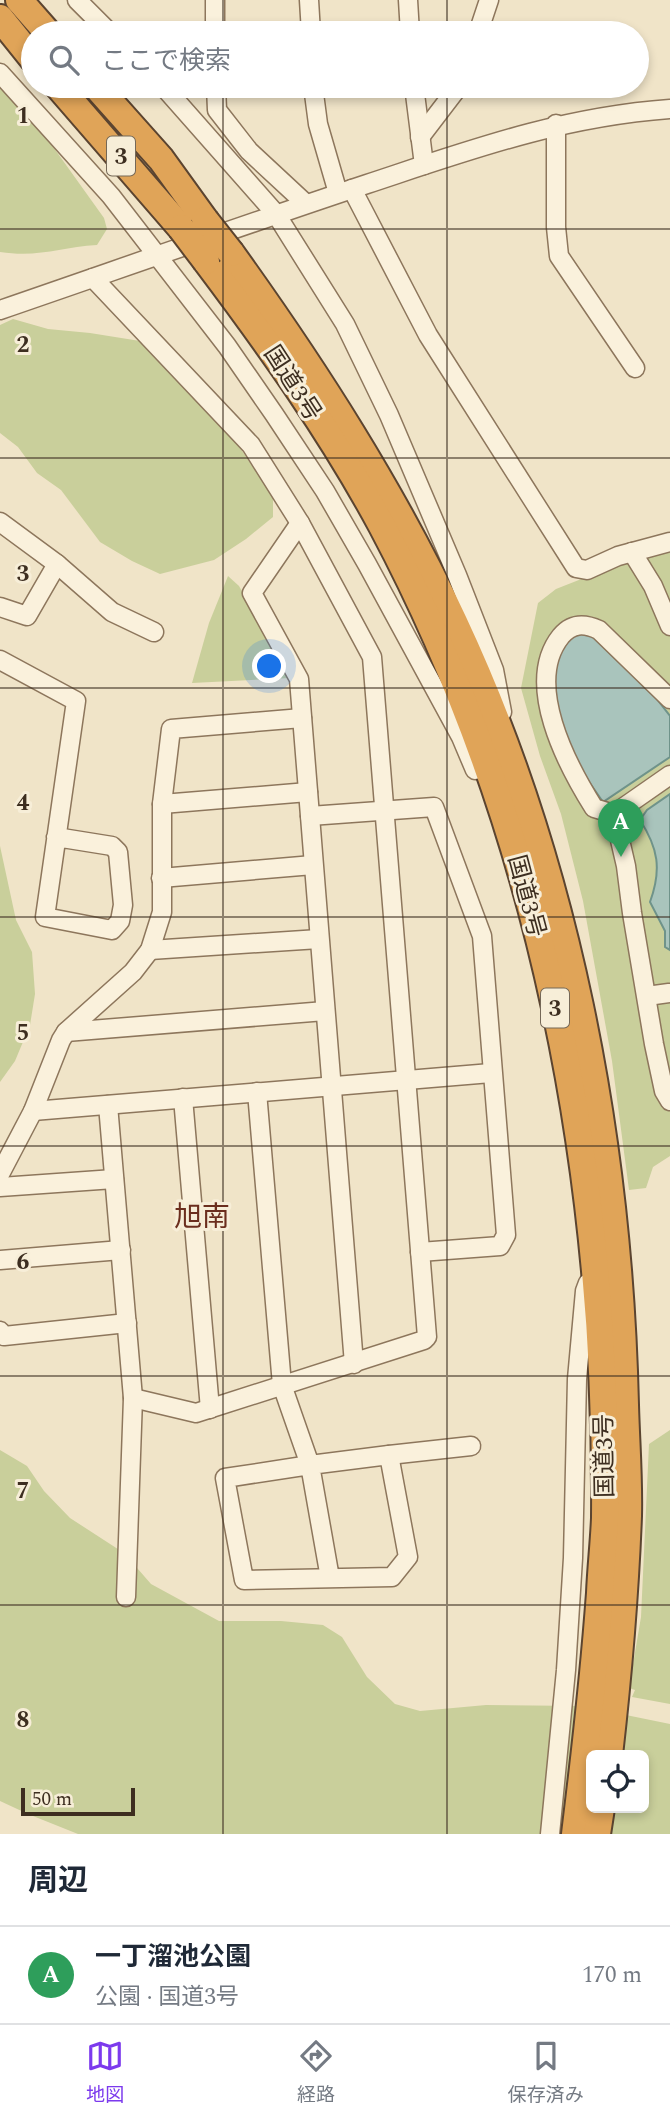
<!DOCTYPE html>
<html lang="ja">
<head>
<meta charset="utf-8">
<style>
	:root { --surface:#fff; --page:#f6f6f7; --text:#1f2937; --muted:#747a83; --line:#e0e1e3; --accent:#7c3aed }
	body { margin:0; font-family:Spectral,"Noto Sans JP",serif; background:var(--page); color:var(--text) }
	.controls { position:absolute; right:21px; bottom:21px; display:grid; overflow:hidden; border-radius:10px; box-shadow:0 4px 10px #0003 }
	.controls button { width:63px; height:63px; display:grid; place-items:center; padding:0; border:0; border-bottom:2px solid var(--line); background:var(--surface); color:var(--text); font:35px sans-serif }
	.scale { position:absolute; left:21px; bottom:18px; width:114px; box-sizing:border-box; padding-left:7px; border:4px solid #3d2e20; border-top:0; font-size:19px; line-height:24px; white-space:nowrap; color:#3d2e20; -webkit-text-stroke:5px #f7eed8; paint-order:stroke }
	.you { position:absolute; left:270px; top:667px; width:24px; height:24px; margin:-18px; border:5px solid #fff; border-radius:50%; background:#1a73e8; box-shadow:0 0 0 10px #1a73e833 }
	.badge { display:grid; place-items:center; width:46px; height:46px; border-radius:50%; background:var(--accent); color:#fff; font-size:23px; font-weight:700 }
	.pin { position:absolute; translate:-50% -58px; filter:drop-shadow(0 2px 4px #0008) }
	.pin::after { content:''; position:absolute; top:37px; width:24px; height:21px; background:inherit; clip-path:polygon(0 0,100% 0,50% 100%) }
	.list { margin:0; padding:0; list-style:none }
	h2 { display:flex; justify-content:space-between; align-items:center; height:91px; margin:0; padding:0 28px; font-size:30px }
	h2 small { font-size:23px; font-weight:400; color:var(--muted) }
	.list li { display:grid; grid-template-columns:46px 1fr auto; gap:21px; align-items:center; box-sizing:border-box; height:98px; padding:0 28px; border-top:2px solid var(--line) }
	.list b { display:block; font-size:26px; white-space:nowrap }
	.list p { margin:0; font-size:23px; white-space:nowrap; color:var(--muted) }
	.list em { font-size:23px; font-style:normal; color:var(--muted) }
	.icon { flex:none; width:38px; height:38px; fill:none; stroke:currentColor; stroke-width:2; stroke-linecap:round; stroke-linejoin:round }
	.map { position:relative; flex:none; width:670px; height:1834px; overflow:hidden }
	.search { position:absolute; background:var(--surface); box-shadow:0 4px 10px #0003; left:21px; right:21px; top:21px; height:77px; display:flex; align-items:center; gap:18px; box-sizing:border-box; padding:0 24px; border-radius:38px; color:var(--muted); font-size:26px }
	.sheet { height:189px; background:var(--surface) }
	nav { display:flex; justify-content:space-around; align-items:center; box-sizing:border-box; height:98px; border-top:2px solid var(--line); background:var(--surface); font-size:19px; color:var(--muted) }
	nav a { display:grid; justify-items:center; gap:4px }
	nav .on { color:var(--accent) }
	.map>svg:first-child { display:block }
	.green { fill:#c9cf9b; fill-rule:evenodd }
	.water { fill:#a9c4bc; stroke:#6f938a; stroke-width:2 }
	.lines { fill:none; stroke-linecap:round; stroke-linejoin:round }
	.minor-casing { stroke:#8d765c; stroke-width:21 }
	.highway-casing { stroke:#5b4430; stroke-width:30 }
	.minor { stroke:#faf1dc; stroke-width:18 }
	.highway { stroke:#e0a458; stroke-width:26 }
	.highway-bridge-casing { stroke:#5b4430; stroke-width:30; stroke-linecap:butt }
	.highway-bridge { stroke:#e0a458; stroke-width:26 }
	.grid { fill:none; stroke:#3d2e20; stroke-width:2; stroke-opacity:0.55 }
	.labels { text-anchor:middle; stroke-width:6; stroke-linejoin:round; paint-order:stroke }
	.shield { fill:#f7eed8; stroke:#756857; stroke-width:2 }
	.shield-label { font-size:23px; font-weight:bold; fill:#3d2e20 }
	.street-label { font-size:24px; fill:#3d2e20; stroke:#f7eed8 }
	.quarter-label { font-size:28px; fill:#6b2e1e; stroke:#f7eed8 }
	.grid-label { font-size:23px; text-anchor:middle; font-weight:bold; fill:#3d2e20; stroke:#f7eed8; stroke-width:6; stroke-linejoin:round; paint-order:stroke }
</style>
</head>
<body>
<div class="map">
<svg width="670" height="1834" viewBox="0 0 670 1834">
	<rect width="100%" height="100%" fill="#f0e4c8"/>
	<g class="green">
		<path d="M0,83L36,123L104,218L107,229L97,245C61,247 39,258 0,252Z"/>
		<polygon points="13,319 48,329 90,333 140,341 169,367 218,420 240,448 273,496 273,517 246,539 214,560 160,574 132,561 100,542 61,490 37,473 18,447 0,433 0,325"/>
		<polygon points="670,545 670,620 639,554"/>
		<polygon points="627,561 633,564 670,635 670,1156 653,1167 646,1188 629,1190 612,1061 583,901 561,814 540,756 521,688 538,603 556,589"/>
		<polygon points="228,576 239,586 290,678 192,683 209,623"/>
		<polygon points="0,846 16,920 32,952 35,994 30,1025 15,1061 0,1082"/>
		<polygon points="670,1430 670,1704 632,1697 635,1690 629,1688 641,1617 649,1444"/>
		<path d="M0,1450L27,1466L44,1491L70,1518L124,1553L151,1584L219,1621H281L323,1625L342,1637L367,1677L395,1704L420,1711L486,1705L582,1706L670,1724V1834H78L28,1814L0,1801ZM591,1755H644V1808H591Z"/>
	</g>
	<g class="water">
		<polygon points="589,633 656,698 670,716 670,757 603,802 585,776 559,725 553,677 559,649 573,634"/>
		<path d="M670,794V950L665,947V931L650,902C662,869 658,848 640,820L647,810Z"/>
	</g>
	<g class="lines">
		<defs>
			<g id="minor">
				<polyline points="77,0 110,33"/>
				<polyline points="215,0 215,33"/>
				<polyline points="309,0 311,33"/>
				<polyline points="408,0 410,33"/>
				<polyline points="478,33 489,0"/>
				<polyline points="0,73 111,196 227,346 274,414 325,491 367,564 461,737 475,770"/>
				<polyline points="163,86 276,214 345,324 389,415 457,575 494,670 502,712"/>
				<polyline points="216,86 217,110 249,151 305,203"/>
				<polyline points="313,86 318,124 338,193"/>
				<polyline points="414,86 424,165"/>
				<polyline points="556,124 556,227 559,256 635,368"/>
				<polyline points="420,137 459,86"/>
				<polyline points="352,189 428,335 576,568 587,570 618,556 670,542"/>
				<polyline points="93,278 251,445 300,523 372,657 427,1337 424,1340 196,1413 133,1398"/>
				<path d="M0,310C122,268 244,225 367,184C470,150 560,117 670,109"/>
				<polyline points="0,522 57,564 112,612 154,632"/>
				<polyline points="300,523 252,593 299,679 354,1364"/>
				<polyline points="632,552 653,586 670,626"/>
				<polyline points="0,607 27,616 57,564"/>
				<polyline points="0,660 76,701 45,917 112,930 120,921 123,905 118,852 112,846 56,837"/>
				<path d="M670,699L599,630C584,623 572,623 561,636C523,683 567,765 594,808L614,814L670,775"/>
				<polyline points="162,804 308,792"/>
				<polyline points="614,814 626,866 632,913 654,1044 664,1091 670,1101"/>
				<polyline points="310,816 434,807 482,936 506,1235 500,1246 420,1252"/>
				<polyline points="161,878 313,865"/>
				<polyline points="150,950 319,939"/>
				<polyline points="647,996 669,993"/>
				<polyline points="66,1032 325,1011"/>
				<polyline points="257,1092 282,1385 310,1465 225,1478 244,1580 392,1577 408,1557 389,1455 310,1465 330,1578"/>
				<polyline points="183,1098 210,1409"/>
				<polyline points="108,1105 133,1398 126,1597"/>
				<polyline points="33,1111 491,1073"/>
				<polyline points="0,1174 33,1111 61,1040 66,1032 133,972 150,950 162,912 162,804 171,729 302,718"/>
				<polyline points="0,1187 114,1179"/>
				<polyline points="0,1260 121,1250"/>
				<polyline points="0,1331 4,1336 127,1323"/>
				<polyline points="389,1455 471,1446"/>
				<polyline points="550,1834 566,1670 573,1558 577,1379 585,1291 588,1283"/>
			</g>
			<g id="highway">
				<polyline points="19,0 48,33"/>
				<polyline points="0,18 33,59"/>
				<polyline points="58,86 181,228"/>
				<polyline points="96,86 161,159 205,220"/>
				<path d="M231,253C315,370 393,491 454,622C567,863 619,1140 625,1405C626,1442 629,1479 628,1516C625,1596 618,1676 609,1755"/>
				<path d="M206,261C270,346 332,433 382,526C543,829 608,1176 605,1518C604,1543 601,1568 600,1593C594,1674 585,1754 575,1834"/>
				<polyline points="597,1834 601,1808"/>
			</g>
		</defs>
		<use href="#minor" class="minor-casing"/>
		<use href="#highway" class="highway-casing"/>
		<use href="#minor" class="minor"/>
		<use href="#highway" class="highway"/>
		<defs>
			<g id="highway-bridge">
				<polyline points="205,220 231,253"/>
				<polyline points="181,228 206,261"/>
			</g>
		</defs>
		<use href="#highway-bridge" class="highway-bridge-casing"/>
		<use href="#highway-bridge" class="highway-bridge"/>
	</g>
	<path class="grid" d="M223,0V33M447,0V33M223,86V1834M447,86V1834M0,229H670M0,458H670M0,688H670M0,917H670M0,1146H670M0,1376H670M0,1605H670"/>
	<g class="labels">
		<g class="shield">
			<rect x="107" y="136.5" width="28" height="39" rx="5"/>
			<rect x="541" y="988.5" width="28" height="39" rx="5"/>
		</g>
		<g class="shield-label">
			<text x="121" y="164">3</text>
			<text x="555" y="1016">3</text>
		</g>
		<g class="street-label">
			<text transform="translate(293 383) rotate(57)" y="8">国道3号</text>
			<text transform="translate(527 896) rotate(75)" y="8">国道3号</text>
			<text transform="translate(604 1456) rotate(-91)" y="8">国道3号</text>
		</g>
		<g class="quarter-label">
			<text x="202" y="1226">旭南</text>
		</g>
	</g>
	<g class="grid-label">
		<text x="23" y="123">1</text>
		<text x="23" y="352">2</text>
		<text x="23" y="581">3</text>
		<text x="23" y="810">4</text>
		<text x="23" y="1040">5</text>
		<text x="23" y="1269">6</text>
		<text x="23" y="1498">7</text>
		<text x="23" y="1727">8</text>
	</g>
</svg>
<div class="controls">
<button><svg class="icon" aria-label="locate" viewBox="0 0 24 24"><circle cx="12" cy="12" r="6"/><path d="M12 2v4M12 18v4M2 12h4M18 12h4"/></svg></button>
</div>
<div class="scale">50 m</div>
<div class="you"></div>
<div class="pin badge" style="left:621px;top:857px;background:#2e9e5b">A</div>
<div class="search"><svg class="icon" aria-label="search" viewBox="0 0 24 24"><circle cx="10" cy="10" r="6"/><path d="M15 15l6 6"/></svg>ここで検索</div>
</div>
<section class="sheet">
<h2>周辺<small></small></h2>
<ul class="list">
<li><span class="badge" style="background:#2e9e5b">A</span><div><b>一丁溜池公園</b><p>公園 · 国道3号</p></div><em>170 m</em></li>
</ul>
</section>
<nav>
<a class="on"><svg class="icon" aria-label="map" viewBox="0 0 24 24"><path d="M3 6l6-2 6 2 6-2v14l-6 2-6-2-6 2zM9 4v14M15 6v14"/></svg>地図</a>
<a><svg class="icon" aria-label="directions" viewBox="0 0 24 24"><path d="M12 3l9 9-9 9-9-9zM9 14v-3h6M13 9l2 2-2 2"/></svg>経路</a>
<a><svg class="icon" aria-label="saved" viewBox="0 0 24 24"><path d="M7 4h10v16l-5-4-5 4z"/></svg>保存済み</a>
</nav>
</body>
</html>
